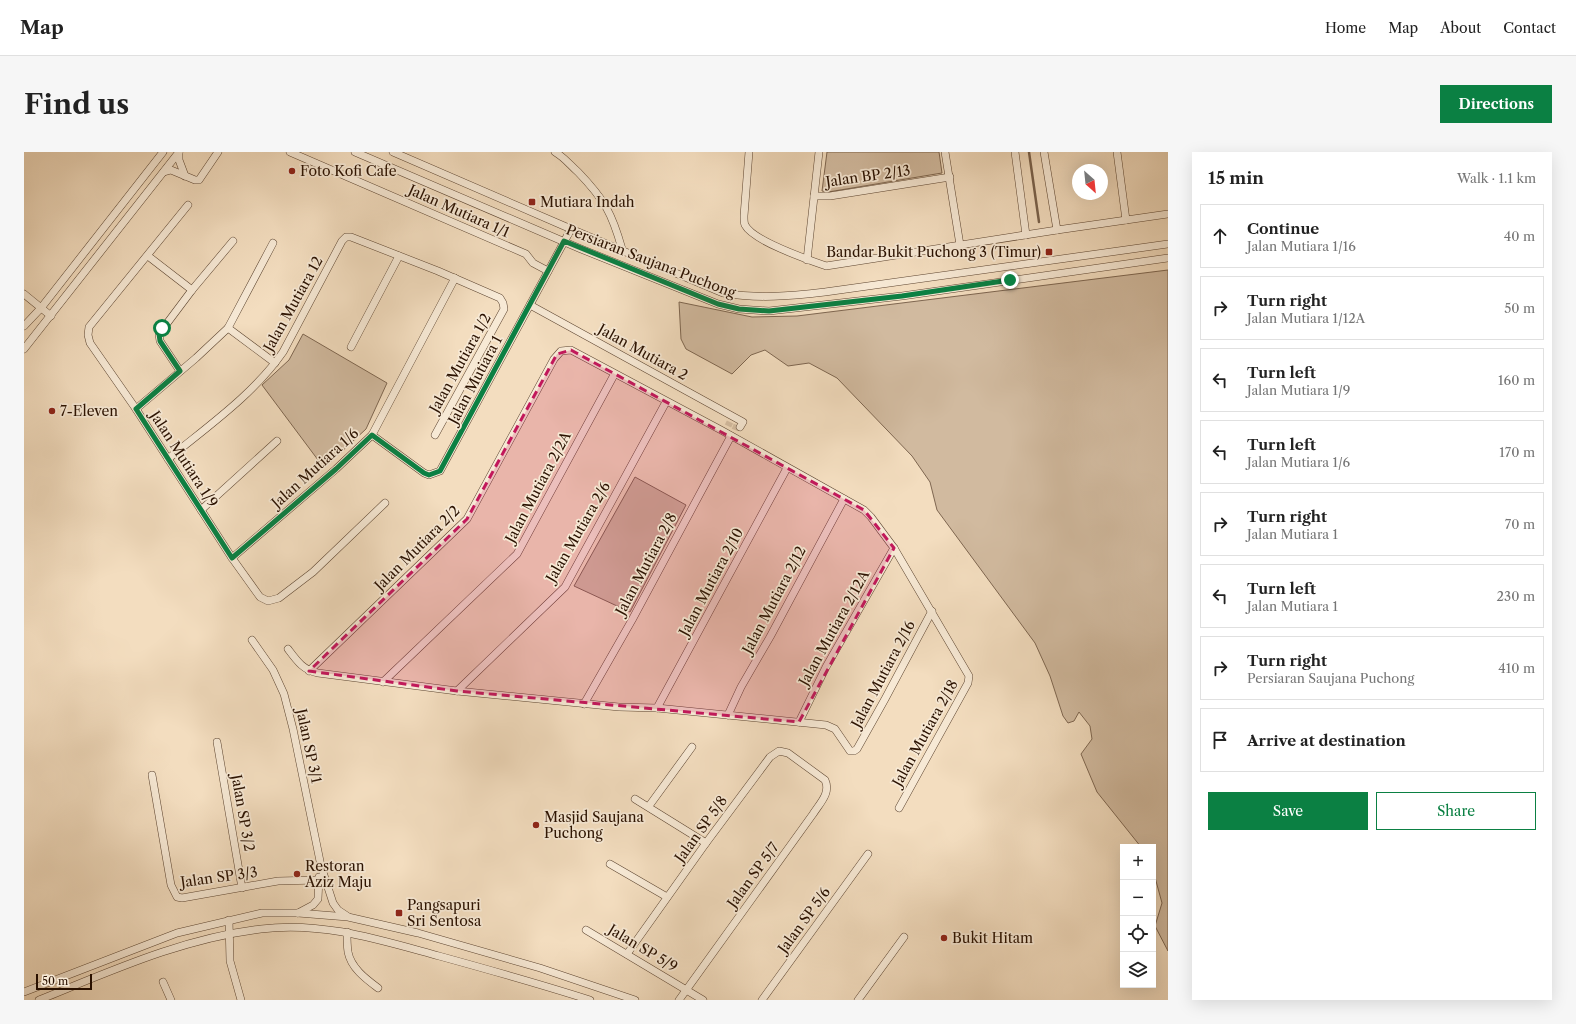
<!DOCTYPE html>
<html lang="en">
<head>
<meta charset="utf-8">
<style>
	:root { --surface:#fff; --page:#f6f6f6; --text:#222; --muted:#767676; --line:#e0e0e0; --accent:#0b8043 }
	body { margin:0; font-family:"Libre Caslon Text",serif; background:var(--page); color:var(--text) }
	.controls { position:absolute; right:12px; bottom:12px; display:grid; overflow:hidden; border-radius:0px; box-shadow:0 4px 16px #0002 }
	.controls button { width:36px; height:36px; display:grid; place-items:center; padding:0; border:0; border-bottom:1px solid var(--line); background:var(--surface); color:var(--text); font:20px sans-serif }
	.compass { position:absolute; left:1048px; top:12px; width:36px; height:36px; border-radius:50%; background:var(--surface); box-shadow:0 4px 16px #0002; rotate:153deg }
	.scale { position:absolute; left:12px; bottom:10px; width:56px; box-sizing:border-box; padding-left:4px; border:2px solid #2a1100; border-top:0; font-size:11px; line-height:14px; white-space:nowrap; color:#2a1100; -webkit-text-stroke:3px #f7e9d5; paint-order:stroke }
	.stop { position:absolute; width:12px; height:12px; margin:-9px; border:3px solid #0b8043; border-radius:50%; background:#fff }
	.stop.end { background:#0b8043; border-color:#fff; box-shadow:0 1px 4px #0008 }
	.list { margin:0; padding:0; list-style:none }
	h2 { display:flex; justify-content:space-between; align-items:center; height:52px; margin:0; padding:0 16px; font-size:17px }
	h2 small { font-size:13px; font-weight:400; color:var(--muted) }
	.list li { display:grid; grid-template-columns:26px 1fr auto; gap:12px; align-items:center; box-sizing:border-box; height:64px; margin:0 8px 8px; padding:0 8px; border:1px solid var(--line); border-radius:0px }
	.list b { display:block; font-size:15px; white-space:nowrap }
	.list p { margin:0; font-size:13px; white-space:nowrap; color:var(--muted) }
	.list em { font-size:13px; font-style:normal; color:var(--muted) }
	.actions { display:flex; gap:8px; padding:12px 16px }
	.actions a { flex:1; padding:9px 0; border:1px solid var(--accent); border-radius:0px; text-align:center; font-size:14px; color:var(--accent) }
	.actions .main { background:var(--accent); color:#fff }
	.icon { flex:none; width:22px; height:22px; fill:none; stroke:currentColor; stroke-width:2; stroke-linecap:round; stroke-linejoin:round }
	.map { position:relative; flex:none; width:1144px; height:848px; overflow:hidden; border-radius:0px }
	header { display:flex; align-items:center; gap:24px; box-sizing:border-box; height:56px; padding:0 20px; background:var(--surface); border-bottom:1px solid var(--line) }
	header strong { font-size:19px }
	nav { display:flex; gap:22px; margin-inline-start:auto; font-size:14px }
	.intro { display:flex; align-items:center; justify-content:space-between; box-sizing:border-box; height:96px; padding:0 24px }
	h1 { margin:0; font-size:28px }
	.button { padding:10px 18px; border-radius:0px; background:var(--accent); color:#fff; font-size:14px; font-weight:700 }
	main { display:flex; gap:24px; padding:0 24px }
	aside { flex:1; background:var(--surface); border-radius:0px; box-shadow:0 4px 16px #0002 }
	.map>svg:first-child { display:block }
	.green { fill:#d1ba9f; stroke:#7e6650 }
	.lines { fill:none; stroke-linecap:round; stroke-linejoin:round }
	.stream { stroke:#7a624c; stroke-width:2.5 }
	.minor-tunnel { stroke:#d5bea2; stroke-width:7; stroke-dasharray:7 3.5; stroke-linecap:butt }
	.minor-casing { stroke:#5c4430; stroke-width:8 }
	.minor { stroke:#f7e9d5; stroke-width:7 }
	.route { stroke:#0b8043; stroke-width:5 }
	.marked { fill:#c2185b; fill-opacity:0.2; stroke:#c2185b; stroke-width:3; stroke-dasharray:8 5; stroke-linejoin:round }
	.poi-dot { fill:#8f2418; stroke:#f7e9d5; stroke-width:1.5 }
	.labels { text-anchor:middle; stroke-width:3.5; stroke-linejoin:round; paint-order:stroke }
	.poi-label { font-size:14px; fill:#2a1100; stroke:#f7e9d5; text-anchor:start }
	.street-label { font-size:14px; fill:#2a1100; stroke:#f7e9d5 }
</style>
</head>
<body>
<header>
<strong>Map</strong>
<nav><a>Home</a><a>Map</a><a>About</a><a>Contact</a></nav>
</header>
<div class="intro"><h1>Find us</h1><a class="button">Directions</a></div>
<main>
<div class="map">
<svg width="1144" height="848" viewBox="0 0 1144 848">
	<rect width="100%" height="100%" fill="#f3ddbf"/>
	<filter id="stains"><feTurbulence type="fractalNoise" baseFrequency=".005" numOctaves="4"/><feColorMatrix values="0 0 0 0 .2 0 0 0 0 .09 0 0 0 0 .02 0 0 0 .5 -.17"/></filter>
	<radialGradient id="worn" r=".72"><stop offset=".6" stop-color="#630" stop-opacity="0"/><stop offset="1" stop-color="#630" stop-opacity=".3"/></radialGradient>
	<g class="green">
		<polygon points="803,0 915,0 918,21 804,40 798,39"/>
		<polygon points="1144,118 1144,799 1131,774 1138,751 1129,718 1129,695 1117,695 1073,640 1057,602 1068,587 1066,574 1055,560 1050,569 1044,571 1039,564 1026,524 1011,491 913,358 906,330 888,304 813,226 785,211 764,214 741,198 727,203 708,222 662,197 657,187 655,150 728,165 773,164"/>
		<polygon points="279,182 363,231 342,277 300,316 238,233 265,208"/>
		<polygon points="611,325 662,353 606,460 550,434"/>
	</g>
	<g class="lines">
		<polyline class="stream" points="1005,0 1015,70"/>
		<g class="minor-tunnel">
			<polyline points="704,274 706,270"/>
			<polyline points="711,278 713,273"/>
		</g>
		<defs>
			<g id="minor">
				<polyline points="155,0 155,8 161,24"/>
				<polyline points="266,0 502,102 509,111 524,119"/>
				<polyline points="331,0 557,97 694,152 715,157 745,159 878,144 1144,106"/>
				<path d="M369,0L547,77L699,141C734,147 766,144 801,140L1144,92"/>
				<path d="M531,0C540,5 546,13 554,20C580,47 588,61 598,97"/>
				<path d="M725,0L720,64C720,67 720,71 721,73C729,89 785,108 802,114L1033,78L1144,62"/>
				<polyline points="921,0 936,93"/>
				<polyline points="991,0 1002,83"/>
				<polyline points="1020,0 1033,78"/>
				<polyline points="1093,0 1102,68"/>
				<polyline points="140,20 147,18 171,28 175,28 194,0"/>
				<polyline points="790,44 806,44 926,25"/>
				<polyline points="164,53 65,175 64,183 66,191 112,257 208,406 236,445 244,449 255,446 289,420 361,351"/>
				<polyline points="124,104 168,138"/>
				<polyline points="783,108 795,0"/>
				<polyline points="0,142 27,164"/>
				<polyline points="506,153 719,270 716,275"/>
				<polyline points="0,174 17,156 139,0"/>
				<polyline points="204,176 251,211"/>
				<polyline points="327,195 375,104"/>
				<polyline points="0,197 155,0"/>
				<polyline points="156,219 136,189 135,182 168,138 209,89"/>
				<polyline points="112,257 172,206 204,176 249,91"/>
				<polyline points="348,283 400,321 405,323 416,319 547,77"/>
				<path d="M144,307C184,274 229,243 259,200L318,89L322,85H327L414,119L476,146L479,151L480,157L411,283"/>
				<polyline points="177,358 253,289"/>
				<polyline points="208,406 312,317 348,283 431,126"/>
				<polyline points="228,488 249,518 260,542 269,577 297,714 309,751 314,758 323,764"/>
				<path d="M264,497C273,509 279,518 294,521L433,539L595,555L633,556L802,573L811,577L824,596L826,599H830L833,597L861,547L908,459"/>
				<polyline points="285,519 443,367 530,207 537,199 547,198 697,278 840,358 847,365 870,396 945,524 944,531 875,656"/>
				<polyline points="359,530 493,402 590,223"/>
				<polyline points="433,539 541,435 642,250"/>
				<polyline points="560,552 608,468 707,284"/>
				<polyline points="633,556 763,316"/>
				<polyline points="704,563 717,535 746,485 820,347"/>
				<polyline points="775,570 802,515 870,396"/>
				<polyline points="193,590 218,736"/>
				<polyline points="128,623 147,733 153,745 158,746 254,729 294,728"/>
				<polyline points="611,647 682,691"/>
				<polyline points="625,654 668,595"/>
				<polyline points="586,712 643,745"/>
				<polyline points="274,761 289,753 294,747 295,725"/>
				<polyline points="205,768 206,809 217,848"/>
				<polyline points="562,778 679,848"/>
				<path d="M323,780C323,786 323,793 324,800C327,816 342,827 354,836"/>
				<path d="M603,802L682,691L746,605L755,599L764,601L801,628C807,641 796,651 789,662L655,848"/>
				<polyline points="139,830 147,848"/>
				<polyline points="0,840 153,781 238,761 274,761 324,765 394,781 516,816 611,848"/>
				<path d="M15,848C87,819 159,786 237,777C298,769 356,788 415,804C466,818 516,832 566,848"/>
				<polyline points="738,848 844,702"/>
				<polyline points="834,848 880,785"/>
			</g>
		</defs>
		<use href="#minor" class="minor-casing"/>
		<use href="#minor" class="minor"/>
	</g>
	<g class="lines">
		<polyline class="route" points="138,176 135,182 136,189 156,219 112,257 208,406 312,317 348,283 400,321 405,323 416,319 540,89 694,152 715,157 745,159 878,144 986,128"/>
	</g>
	<path class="marked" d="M547,198L840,358L870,396L775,570L433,539L285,519L443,367L533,202Z"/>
	<g class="poi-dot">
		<circle cx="268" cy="19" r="4"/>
		<rect x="504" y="46" width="8" height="8" rx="2"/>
		<rect x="1021" y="96" width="8" height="8" rx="2"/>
		<circle cx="28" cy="259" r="4"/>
		<circle cx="512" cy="673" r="4"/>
		<circle cx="273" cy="722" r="4"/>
		<rect x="371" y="757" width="8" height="8" rx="2"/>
		<circle cx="920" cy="786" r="4"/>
	</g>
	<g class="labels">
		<g class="poi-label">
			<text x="276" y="24">Foto Kofi Cafe</text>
			<text x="516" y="55">Mutiara Indah</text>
			<text x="1017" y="105" text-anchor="end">Bandar Bukit Puchong 3 (Timur)</text>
			<text x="36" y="264">7-Eleven</text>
			<text x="520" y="670">Masjid Saujana<tspan x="520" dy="16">Puchong</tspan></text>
			<text x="281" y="719">Restoran<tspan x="281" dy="16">Aziz Maju</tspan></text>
			<text x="383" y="758">Pangsapuri<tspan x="383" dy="16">Sri Sentosa</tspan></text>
			<text x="928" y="791">Bukit Hitam</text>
		</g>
		<g class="street-label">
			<text transform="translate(844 24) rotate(-8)" y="5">Jalan BP 2/13</text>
			<text transform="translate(435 59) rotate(24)" y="5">Jalan Mutiara 1/1</text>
			<text transform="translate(627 109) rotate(21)" y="5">Persiaran Saujana Puchong</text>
			<text transform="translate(269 152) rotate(-61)" y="5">Jalan Mutiara 12</text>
			<text transform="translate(619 200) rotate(29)" y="5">Jalan Mutiara 2</text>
			<text transform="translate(436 211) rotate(-61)" y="5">Jalan Mutiara 1/2</text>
			<text transform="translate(451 228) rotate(-62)" y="5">Jalan Mutiara 1</text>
			<text transform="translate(160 307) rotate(57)" y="5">Jalan Mutiara 1/9</text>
			<text transform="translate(291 316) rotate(-42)" y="5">Jalan Mutiara 1/6</text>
			<text transform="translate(514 335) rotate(-62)" y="5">Jalan Mutiara 2/2A</text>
			<text transform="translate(554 380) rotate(-60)" y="5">Jalan Mutiara 2/6</text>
			<text transform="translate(393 396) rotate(-45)" y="5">Jalan Mutiara 2/2</text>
			<text transform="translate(622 412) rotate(-62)" y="5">Jalan Mutiara 2/8</text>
			<text transform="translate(687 430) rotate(-62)" y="5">Jalan Mutiara 2/10</text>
			<text transform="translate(750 448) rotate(-62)" y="5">Jalan Mutiara 2/12</text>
			<text transform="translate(810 476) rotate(-61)" y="5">Jalan Mutiara 2/12A</text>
			<text transform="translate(859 522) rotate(-62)" y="5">Jalan Mutiara 2/16</text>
			<text transform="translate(901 581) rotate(-61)" y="5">Jalan Mutiara 2/18</text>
			<text transform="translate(285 594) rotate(78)" y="5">Jalan SP 3/1</text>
			<text transform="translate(219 661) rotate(80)" y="5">Jalan SP 3/2</text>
			<text transform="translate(677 677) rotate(-54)" y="5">Jalan SP 5/8</text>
			<text transform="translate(729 723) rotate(-54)" y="5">Jalan SP 5/7</text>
			<text transform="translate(195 725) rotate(-8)" y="5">Jalan SP 3/3</text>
			<text transform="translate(780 768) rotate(-54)" y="5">Jalan SP 5/6</text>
			<text transform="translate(619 796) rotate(31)" y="5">Jalan SP 5/9</text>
		</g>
	</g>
	<rect width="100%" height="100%" filter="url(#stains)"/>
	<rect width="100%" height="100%" fill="url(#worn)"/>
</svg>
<div class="controls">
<button>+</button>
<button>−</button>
<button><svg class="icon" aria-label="locate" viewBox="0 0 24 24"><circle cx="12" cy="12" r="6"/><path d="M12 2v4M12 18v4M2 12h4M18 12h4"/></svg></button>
<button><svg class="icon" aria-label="layers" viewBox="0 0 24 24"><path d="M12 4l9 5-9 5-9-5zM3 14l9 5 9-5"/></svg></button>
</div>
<svg class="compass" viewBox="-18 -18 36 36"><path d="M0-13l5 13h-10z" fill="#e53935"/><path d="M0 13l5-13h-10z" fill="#767676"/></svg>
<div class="scale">50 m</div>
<div class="stop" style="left:138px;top:176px"></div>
<div class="stop end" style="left:986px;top:128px"></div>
</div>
<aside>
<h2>15 min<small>Walk · 1.1 km</small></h2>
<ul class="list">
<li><svg class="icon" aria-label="ahead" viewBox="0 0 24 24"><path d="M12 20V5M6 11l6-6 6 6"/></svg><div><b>Continue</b><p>Jalan Mutiara 1/16</p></div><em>40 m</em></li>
<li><svg class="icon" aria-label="right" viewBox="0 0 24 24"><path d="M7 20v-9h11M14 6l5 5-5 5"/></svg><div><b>Turn right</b><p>Jalan Mutiara 1/12A</p></div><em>50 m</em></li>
<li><svg class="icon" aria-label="left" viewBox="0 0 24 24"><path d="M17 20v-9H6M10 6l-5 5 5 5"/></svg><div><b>Turn left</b><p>Jalan Mutiara 1/9</p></div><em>160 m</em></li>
<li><svg class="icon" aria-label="left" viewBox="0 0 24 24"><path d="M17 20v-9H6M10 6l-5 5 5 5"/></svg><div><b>Turn left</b><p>Jalan Mutiara 1/6</p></div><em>170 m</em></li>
<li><svg class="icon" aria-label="right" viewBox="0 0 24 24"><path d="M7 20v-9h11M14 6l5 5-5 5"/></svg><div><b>Turn right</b><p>Jalan Mutiara 1</p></div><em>70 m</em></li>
<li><svg class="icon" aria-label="left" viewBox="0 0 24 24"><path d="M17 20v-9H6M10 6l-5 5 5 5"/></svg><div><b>Turn left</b><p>Jalan Mutiara 1</p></div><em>230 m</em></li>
<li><svg class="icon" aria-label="right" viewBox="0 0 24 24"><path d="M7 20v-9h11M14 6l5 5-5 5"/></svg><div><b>Turn right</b><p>Persiaran Saujana Puchong</p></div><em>410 m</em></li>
<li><svg class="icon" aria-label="arrive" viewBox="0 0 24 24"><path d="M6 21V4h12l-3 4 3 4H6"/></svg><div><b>Arrive at destination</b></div></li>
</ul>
<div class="actions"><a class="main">Save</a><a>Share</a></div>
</aside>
</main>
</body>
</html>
